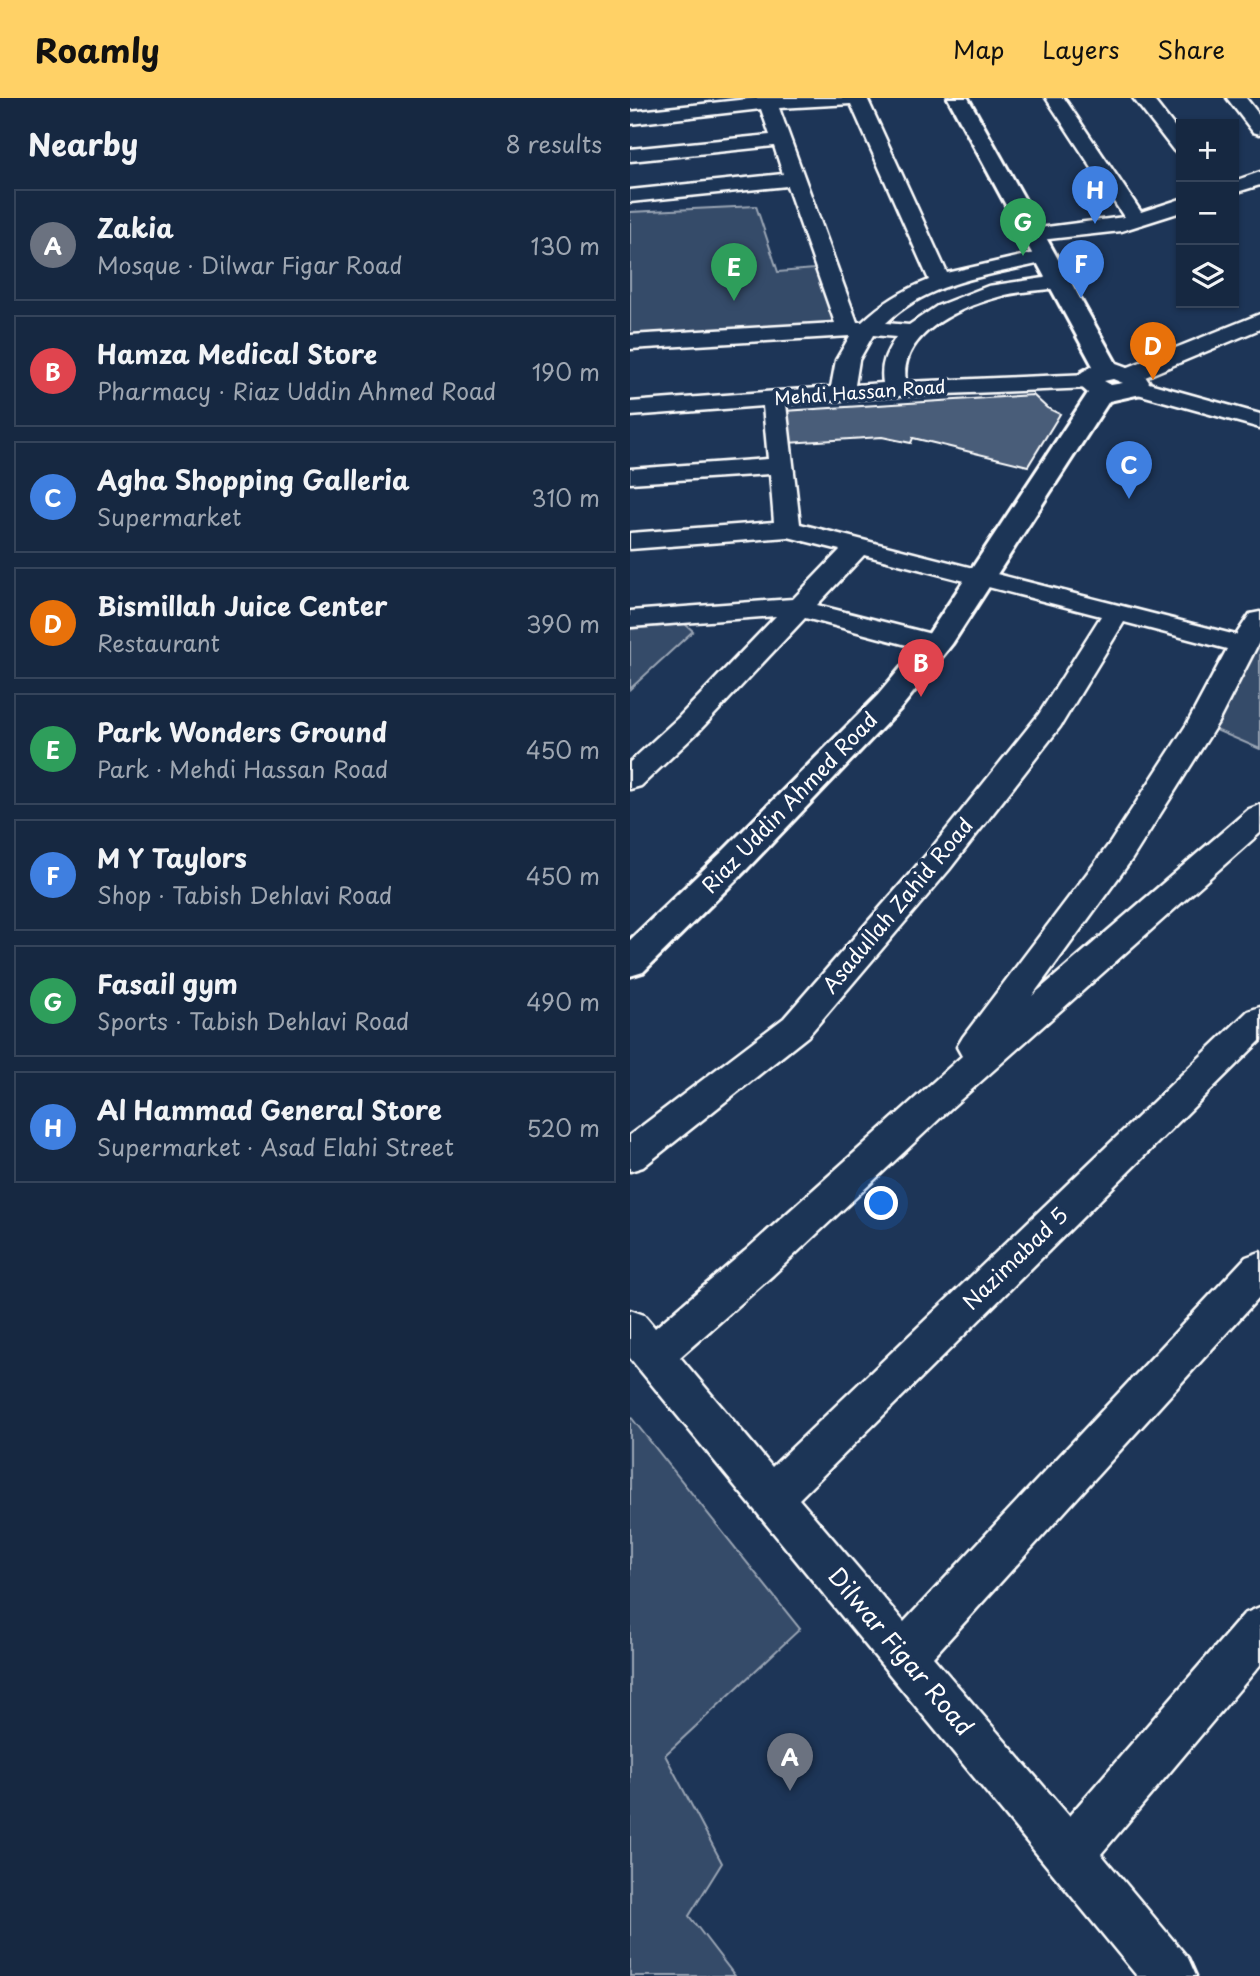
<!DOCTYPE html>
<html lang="en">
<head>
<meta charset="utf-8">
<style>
	:root { --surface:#162841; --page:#1f3048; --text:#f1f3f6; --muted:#9ea6b1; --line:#35445a; --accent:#ffd166 }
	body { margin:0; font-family:"Playpen Sans",sans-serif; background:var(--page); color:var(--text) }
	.controls { position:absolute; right:21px; top:21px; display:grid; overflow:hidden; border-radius:0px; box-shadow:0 2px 5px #0004 }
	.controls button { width:63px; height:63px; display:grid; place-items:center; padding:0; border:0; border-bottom:2px solid var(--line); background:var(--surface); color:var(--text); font:35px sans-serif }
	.you { position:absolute; left:252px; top:1106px; width:24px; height:24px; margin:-18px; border:5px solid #fff; border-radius:50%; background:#1a73e8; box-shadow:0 0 0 10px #1a73e833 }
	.badge { display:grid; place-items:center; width:46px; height:46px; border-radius:50%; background:var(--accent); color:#fff; font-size:23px; font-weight:700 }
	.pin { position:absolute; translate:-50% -58px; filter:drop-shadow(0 2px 4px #0008) }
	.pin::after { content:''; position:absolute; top:37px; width:24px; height:21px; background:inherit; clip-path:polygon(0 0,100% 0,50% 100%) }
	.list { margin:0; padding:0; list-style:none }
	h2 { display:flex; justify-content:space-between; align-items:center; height:91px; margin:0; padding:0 28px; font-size:30px }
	h2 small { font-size:23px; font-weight:400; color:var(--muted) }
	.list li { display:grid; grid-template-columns:46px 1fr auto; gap:21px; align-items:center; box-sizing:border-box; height:112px; margin:0 14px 14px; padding:0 14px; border:2px solid var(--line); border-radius:0px }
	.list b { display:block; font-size:26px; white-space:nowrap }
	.list p { margin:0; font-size:23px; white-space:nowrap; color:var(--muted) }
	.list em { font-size:23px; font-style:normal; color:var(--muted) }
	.icon { flex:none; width:38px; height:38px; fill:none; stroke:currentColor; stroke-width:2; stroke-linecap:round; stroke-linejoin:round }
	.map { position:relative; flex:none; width:630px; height:1878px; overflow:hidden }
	header { display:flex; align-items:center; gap:42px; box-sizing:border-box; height:98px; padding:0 35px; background:var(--accent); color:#111 }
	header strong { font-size:33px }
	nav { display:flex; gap:38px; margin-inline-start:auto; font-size:24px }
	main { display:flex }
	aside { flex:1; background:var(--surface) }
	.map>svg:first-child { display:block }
	.green { fill:#364b69; stroke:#9aa5b4; stroke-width:2 }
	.building { fill:#4a5d79; stroke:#fff; stroke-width:2 }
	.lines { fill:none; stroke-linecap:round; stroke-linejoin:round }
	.minor-casing { stroke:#fff; stroke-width:5 }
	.major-casing { stroke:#fff; stroke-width:6 }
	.minor { fill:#1d3557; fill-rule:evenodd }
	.major { fill:#1d3557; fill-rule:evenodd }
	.labels { text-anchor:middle; stroke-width:7; stroke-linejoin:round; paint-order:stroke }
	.far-street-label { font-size:18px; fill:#fff; stroke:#1d3557 }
	.street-label { font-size:21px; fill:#fff; stroke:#1d3557 }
	.near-street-label { font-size:24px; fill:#fff; stroke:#1d3557 }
</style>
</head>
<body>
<header>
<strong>Roamly</strong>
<nav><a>Map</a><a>Layers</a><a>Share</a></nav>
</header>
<main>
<aside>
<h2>Nearby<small>8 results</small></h2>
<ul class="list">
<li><span class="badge" style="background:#6b7280">A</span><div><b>Zakia</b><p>Mosque · Dilwar Figar Road</p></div><em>130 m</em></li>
<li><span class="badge" style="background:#e0444e">B</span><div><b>Hamza Medical Store</b><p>Pharmacy · Riaz Uddin Ahmed Road</p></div><em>190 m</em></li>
<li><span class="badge" style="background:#3f7fe0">C</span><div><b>Agha Shopping Galleria</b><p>Supermarket</p></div><em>310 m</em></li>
<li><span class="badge" style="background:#e8710a">D</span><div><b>Bismillah Juice Center</b><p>Restaurant</p></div><em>390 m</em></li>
<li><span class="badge" style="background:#2e9e5b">E</span><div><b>Park Wonders Ground</b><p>Park · Mehdi Hassan Road</p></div><em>450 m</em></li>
<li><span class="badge" style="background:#3f7fe0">F</span><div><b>M Y Taylors</b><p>Shop · Tabish Dehlavi Road</p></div><em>450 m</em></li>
<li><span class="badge" style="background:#2e9e5b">G</span><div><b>Fasail gym</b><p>Sports · Tabish Dehlavi Road</p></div><em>490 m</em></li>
<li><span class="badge" style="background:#3f7fe0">H</span><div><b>Al Hammad General Store</b><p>Supermarket · Asad Elahi Street</p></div><em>520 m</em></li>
</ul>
</aside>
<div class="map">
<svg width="630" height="1878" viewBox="0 0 630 1878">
	<rect width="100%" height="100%" fill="#1d3557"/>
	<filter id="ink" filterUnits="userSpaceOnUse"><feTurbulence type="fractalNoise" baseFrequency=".0143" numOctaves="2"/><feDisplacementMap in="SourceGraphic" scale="14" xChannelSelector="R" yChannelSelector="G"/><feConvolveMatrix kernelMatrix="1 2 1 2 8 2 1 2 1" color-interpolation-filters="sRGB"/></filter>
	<g filter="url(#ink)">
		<g class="green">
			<polygon points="126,108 148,174 197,170 218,231 0,244 0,114"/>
			<polygon points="55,526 63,533 0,591 0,531"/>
			<polygon points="630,526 630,651 572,626"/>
			<polygon points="0,1318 170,1531 35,1657 92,1765 59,1818 105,1878 0,1878"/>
		</g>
		<polygon class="building" points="403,297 417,310 430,316 398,368 283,340 281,345 252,339 157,345 154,313"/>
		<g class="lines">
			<defs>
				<g id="minor">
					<path d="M127,0H237L317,175L413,153L420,155L423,159L420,163C364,177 300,182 256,225L279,227L307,208L358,188L428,178L436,179L439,184L436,189L428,190C408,193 388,193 368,199C331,209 268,236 276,284L460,276L468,278L472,283L468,288L460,290L266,298L156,306L170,426L606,537L620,516L630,514V542L587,626L502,761L402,898L619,711L630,707V735L321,1010L143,1177L50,1259L142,1369L618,913L630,909V943L169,1401L274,1524L616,1159L630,1154V1198L303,1559L439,1718L614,1516L630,1509V1567L471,1756L558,1860L566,1878H507L0,1260V1212L14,1217L25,1230L115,1153L332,958L327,949L333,939L480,745L557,626L597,551L494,524L430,629L319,772L178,938L13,1069L0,1073V1037L154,920L297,756L409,616L471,518L234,457L187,507L317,540L321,546L317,552L307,555L175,520L68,634L11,688L0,691V664L48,620L146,518L0,529V513L163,501L210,452L158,439L0,451V435L144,424L140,376L0,385V371L138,361L133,308L0,318V304L201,289L206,262L220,238L0,251V237L205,225L157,88L0,104V92L153,76L144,48L0,63V51L140,37L131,11L0,26V14ZM221,6L299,182C273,192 252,205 232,224H227L149,10ZM243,237L266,239C256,255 250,266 253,285L225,287L229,262Z"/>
					<polygon points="416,0 434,0 511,114 551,101 551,114 491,133 401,143 394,141 391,137 394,133 401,131 494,119"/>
					<polygon points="503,0 522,0 551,37 551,55 544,53"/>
					<polygon points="597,0 616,0 630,18 630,36 623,34"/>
					<polygon points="630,74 630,87 604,95 604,83"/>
					<polygon points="630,216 630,231 508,282 630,316 630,330 497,293 493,288 497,283 487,277 491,272"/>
				</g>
				<path id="major" d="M318,0H338L486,265L513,275L519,284L511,296L479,303L322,546L270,611L117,771L13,874L0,878V842L93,753L248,597L296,540L458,295L449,287L448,279L452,274L463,268ZM483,281L493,285L481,287L474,283Z"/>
			</defs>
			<use href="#minor" class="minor-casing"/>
			<use href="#major" class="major-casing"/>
			<use href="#minor" class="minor"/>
			<use href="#major" class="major"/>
		</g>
	</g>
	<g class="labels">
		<g class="far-street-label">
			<text transform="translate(230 295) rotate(-4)" y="6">Mehdi Hassan Road</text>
		</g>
		<g class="street-label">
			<text transform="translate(160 705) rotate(-46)" y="7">Riaz Uddin Ahmed Road</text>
			<text transform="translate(268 808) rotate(-50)" y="7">Asadullah Zahid Road</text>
			<text transform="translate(386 1161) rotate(-44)" y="7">Nazimabad 5</text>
		</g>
		<g class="near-street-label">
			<text transform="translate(270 1554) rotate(50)" y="8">Dilwar Figar Road</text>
		</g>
	</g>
</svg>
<div class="controls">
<button>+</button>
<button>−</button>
<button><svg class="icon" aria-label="layers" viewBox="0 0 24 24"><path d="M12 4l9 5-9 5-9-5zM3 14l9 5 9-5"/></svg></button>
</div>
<div class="you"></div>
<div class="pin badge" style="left:160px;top:1693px;background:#6b7280">A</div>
<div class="pin badge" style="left:291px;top:599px;background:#e0444e">B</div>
<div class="pin badge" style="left:499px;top:401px;background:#3f7fe0">C</div>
<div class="pin badge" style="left:523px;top:282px;background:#e8710a">D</div>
<div class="pin badge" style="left:104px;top:203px;background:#2e9e5b">E</div>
<div class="pin badge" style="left:451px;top:200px;background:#3f7fe0">F</div>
<div class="pin badge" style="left:393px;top:158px;background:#2e9e5b">G</div>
<div class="pin badge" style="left:465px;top:126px;background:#3f7fe0">H</div>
</div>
</main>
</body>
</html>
